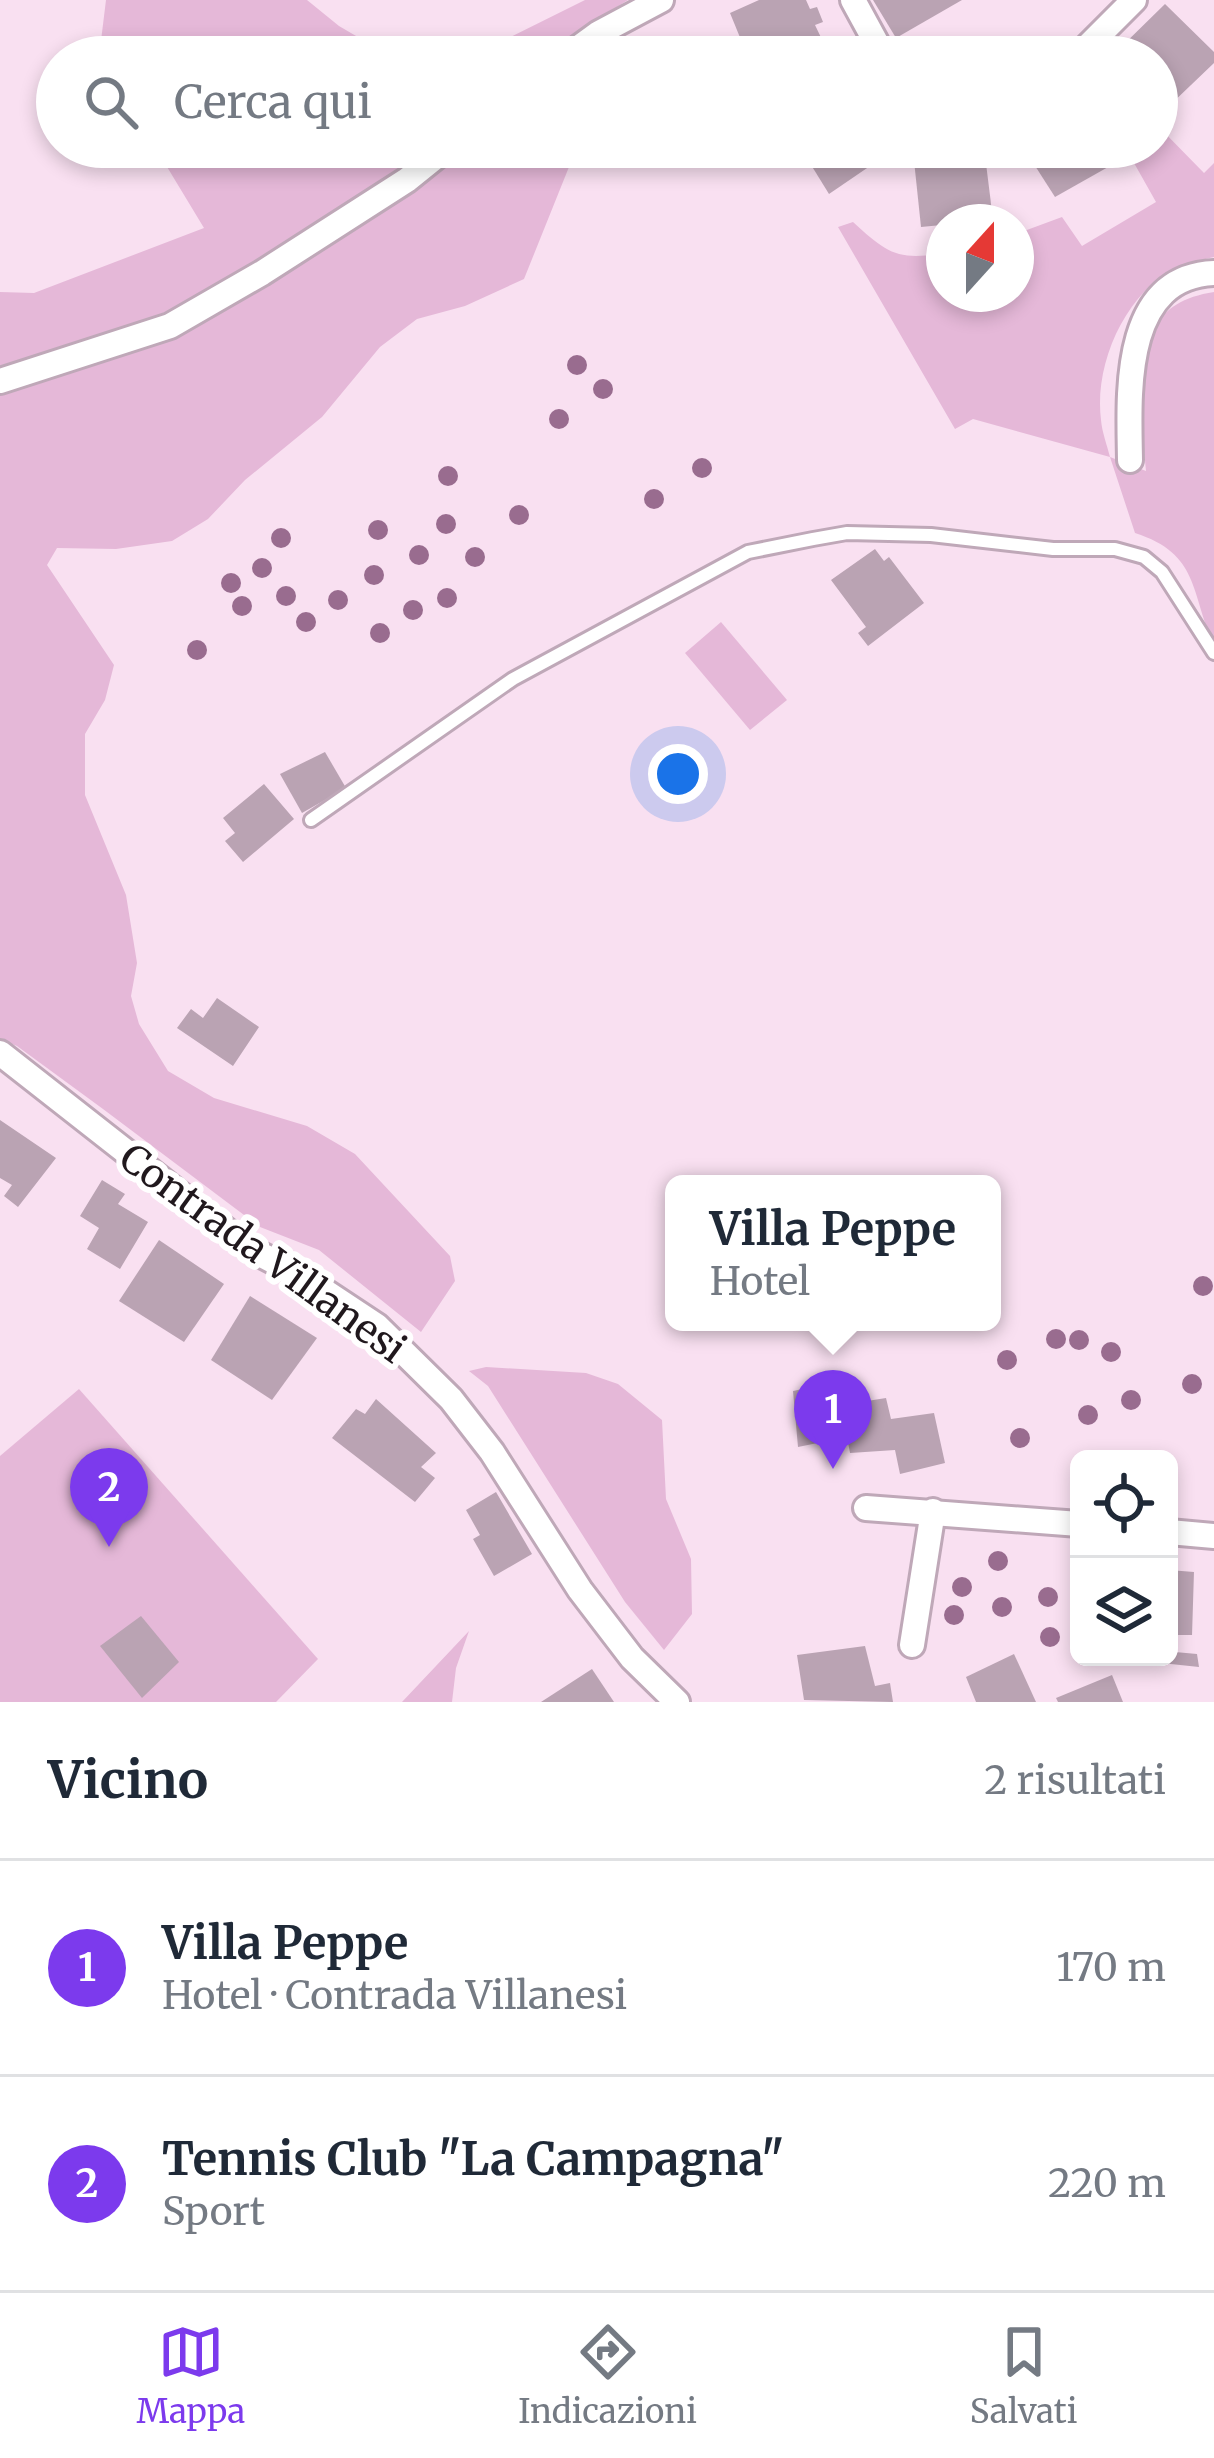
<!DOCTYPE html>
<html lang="it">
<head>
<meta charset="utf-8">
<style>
	:root { --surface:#fff; --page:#f2f2f3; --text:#1f2937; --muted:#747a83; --line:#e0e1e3; --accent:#7c3aed }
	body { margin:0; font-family:Merriweather,serif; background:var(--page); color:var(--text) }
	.controls { position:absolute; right:36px; bottom:36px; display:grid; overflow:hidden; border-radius:18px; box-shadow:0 6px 18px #0003 }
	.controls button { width:108px; height:108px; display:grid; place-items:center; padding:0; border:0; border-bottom:3px solid var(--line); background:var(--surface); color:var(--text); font:60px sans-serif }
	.compass { position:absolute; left:926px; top:204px; width:108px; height:108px; border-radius:50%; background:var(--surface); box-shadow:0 6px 18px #0003; rotate:21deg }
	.you { position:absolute; left:678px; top:774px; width:42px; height:42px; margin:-30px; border:9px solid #fff; border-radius:50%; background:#1a73e8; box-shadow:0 0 0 18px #1a73e833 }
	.badge { display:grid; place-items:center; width:78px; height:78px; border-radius:50%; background:var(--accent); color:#fff; font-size:39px; font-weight:700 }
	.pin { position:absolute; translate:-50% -99px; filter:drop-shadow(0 3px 6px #0008) }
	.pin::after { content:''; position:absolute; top:63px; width:42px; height:36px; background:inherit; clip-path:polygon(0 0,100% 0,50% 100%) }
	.popup { position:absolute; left:665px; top:1175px; width:336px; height:156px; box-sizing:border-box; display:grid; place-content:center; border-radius:18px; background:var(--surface); filter:drop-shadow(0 3px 9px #0005); font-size:39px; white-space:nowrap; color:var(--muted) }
	.popup b { font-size:45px; color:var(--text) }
	.popup::after { content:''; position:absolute; left:50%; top:100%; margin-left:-24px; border:24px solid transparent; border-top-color:var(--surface) }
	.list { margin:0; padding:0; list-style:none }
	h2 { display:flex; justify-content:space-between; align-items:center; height:156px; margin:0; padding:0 48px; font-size:51px }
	h2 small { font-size:39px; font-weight:400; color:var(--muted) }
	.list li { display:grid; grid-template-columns:78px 1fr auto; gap:36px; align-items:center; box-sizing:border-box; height:216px; padding:0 48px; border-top:3px solid var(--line) }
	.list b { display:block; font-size:45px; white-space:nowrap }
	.list p { margin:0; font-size:39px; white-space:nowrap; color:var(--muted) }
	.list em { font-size:39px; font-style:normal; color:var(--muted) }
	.icon { flex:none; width:66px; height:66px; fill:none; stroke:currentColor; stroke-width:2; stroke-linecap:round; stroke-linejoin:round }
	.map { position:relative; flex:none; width:1214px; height:1702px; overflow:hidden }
	.search { position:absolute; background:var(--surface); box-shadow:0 6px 18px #0003; left:36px; right:36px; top:36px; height:132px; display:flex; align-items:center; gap:30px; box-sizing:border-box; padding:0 42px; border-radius:66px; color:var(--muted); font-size:45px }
	.sheet { height:588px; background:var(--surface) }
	nav { display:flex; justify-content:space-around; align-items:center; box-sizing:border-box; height:168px; border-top:3px solid var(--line); background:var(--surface); font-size:33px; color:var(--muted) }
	nav a { display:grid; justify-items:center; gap:6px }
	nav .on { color:var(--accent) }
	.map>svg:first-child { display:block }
	.green { fill:#e5b8d8 }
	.building { fill:#baa3b3 }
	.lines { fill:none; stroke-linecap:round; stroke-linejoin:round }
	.lane-casing { stroke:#bfa8b8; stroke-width:18 }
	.street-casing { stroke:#bfa8b8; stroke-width:30 }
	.lane { stroke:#fff; stroke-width:12 }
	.street { stroke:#fff; stroke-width:24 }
	.tree { fill:#996c8f }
	.labels { text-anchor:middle; stroke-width:12; stroke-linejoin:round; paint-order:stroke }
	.street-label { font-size:39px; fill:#20181d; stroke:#fff }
</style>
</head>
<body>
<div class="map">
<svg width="1214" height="1702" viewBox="0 0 1214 1702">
	<rect width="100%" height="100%" fill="#f9e0f1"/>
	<g class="green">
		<polygon points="106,0 307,0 339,26 392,57 99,57"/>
		<polygon points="585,0 628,0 582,29 581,57 470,57"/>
		<path d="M1157,125L1204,173L1214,163V257C1202,260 1188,262 1177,267C1125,293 1094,364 1101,420C1102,432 1107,445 1110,457L1146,471C1140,400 1119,306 1214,292V646C1190,592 1200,554 1135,533L1110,457L973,419L955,429L838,227L853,222C887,253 897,261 944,253V294H1016V234L1062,217L1082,246L1156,202L1125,147H1157Z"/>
		<polygon points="155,147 577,147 524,279 465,306 417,319 380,347 322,417 245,480 208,519 172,541 116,549 57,548 47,565 114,665 105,700 85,734 85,795 126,895 137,963 131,996 139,1024 168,1071 214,1098 307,1126 355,1154 450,1256 455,1281 421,1332 319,1250 260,1227 103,1109 17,1046 0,1039 0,292 34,293 204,228"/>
		<polygon points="721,622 787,700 750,730 685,653"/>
		<polygon points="486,1367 586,1373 618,1384 662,1420 666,1499 691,1559 692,1614 664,1650 625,1602 488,1386 469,1371"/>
		<polygon points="79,1389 318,1659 276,1702 0,1702 0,1456"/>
		<polygon points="469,1631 456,1668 452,1702 402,1702"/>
	</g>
	<g class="building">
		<polygon points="759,0 806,0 810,9 817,7 823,22 815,25 826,48 807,57 748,57 730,13"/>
		<polygon points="873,0 962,0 896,38"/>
		<polygon points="1165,4 1214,52 1214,63 1168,107 1157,96 1157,57 1114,54"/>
		<polygon points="800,147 889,147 892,151 829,194"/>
		<polygon points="941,147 984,147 993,220 921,227 913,151"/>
		<polygon points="1023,147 1107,147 1117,162 1055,197"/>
		<polygon points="875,549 884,561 889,557 924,603 868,646 858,633 866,627 831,580"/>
		<polygon points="325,752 346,788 302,813 280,774"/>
		<polygon points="264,784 294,819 243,862 225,841 235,833 223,818"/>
		<polygon points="217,998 259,1027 233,1066 177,1028 191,1009 203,1018"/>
		<polygon points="0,1120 56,1158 18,1207 4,1196 12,1185 0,1178"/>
		<polygon points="102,1180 125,1194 118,1204 148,1222 120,1269 87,1249 99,1228 80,1216"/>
		<polygon points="159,1240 224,1284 184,1342 119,1301"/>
		<polygon points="250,1296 317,1338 272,1400 211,1360"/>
		<polygon points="836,1382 842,1405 886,1398 891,1419 934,1413 945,1463 900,1474 895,1450 850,1453 847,1437 798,1447 793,1391"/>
		<polygon points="376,1399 436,1453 421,1467 435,1478 415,1502 332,1438 356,1409 365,1414"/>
		<polygon points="496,1492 532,1554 494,1576 473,1539 480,1535 466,1510"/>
		<polygon points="1169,1570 1194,1572 1192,1635 1169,1635"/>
		<polygon points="141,1616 179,1662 142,1698 100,1646"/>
		<polygon points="1169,1640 1175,1641 1175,1652 1197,1654 1199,1667 1152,1662 1152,1657 1169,1657"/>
		<polygon points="865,1646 875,1686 890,1683 893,1702 804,1700 797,1655"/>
		<polygon points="1014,1654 1036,1702 976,1702 966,1677"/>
		<polygon points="592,1669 614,1702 541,1702"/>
		<polygon points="1112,1675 1123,1702 1058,1702 1056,1698"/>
	</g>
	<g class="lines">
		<defs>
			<polyline id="lane" points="311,820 513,679 748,552 813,539 847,533 931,535 1053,549 1115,549 1144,557 1162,572 1214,653"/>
			<g id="street">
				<polyline points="853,0 884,57"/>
				<polyline points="566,57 599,33 661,0"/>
				<polyline points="1077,57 1134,0"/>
				<polyline points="0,381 170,326 262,273 407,180 448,147"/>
				<path d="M1130,460C1129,395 1121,277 1214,273"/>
				<polyline points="0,1053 250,1249 300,1275 377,1326 451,1399 492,1452 580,1590 632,1658 677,1702"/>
				<polyline points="866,1508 1079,1524"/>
				<polyline points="1169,1532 1214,1536"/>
				<polyline points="912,1645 933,1511"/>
			</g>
		</defs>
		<use href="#lane" class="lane-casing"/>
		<use href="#street" class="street-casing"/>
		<use href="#lane" class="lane"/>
		<use href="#street" class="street"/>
	</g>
	<g class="tree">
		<circle cx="577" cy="365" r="10"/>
		<circle cx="603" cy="389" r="10"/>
		<circle cx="559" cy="419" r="10"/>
		<circle cx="702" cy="468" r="10"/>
		<circle cx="448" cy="476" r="10"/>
		<circle cx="654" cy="499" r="10"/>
		<circle cx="519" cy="515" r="10"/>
		<circle cx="446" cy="524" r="10"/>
		<circle cx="378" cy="530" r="10"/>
		<circle cx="281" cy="538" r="10"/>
		<circle cx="419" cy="555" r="10"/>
		<circle cx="475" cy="557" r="10"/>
		<circle cx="262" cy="568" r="10"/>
		<circle cx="374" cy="575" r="10"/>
		<circle cx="231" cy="583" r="10"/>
		<circle cx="286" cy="596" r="10"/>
		<circle cx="447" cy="598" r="10"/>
		<circle cx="338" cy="600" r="10"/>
		<circle cx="242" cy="606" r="10"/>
		<circle cx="413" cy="610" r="10"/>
		<circle cx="306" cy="622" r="10"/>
		<circle cx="380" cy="633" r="10"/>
		<circle cx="197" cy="650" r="10"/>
		<circle cx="1203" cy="1286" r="10"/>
		<circle cx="1056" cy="1339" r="10"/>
		<circle cx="1079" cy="1340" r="10"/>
		<circle cx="1111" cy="1352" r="10"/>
		<circle cx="1007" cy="1360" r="10"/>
		<circle cx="1192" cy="1384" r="10"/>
		<circle cx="1131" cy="1400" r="10"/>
		<circle cx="1088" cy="1415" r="10"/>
		<circle cx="1020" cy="1438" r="10"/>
		<circle cx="998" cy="1561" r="10"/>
		<circle cx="962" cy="1587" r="10"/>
		<circle cx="1048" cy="1597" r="10"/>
		<circle cx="1002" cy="1607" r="10"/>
		<circle cx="954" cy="1615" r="10"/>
		<circle cx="1050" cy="1637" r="10"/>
	</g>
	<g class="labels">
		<g class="street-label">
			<text transform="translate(263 1253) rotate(36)" y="14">Contrada Villanesi</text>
		</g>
	</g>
</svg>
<div class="controls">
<button><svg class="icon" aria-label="locate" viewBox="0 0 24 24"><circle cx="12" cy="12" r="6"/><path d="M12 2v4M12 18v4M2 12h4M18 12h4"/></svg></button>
<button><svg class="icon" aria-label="layers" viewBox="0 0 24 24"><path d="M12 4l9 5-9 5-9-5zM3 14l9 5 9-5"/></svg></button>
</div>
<svg class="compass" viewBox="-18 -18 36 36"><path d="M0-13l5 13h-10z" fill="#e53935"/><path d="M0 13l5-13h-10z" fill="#747a83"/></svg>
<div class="you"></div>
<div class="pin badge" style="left:833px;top:1469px">1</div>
<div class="popup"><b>Villa Peppe</b>Hotel</div>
<div class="pin badge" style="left:109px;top:1547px">2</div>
<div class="search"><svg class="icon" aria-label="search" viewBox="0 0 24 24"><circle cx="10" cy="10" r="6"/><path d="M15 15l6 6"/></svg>Cerca qui</div>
</div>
<section class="sheet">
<h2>Vicino<small>2 risultati</small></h2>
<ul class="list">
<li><span class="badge">1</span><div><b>Villa Peppe</b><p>Hotel · Contrada Villanesi</p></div><em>170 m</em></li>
<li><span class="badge">2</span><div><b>Tennis Club &quot;La Campagna&quot;</b><p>Sport</p></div><em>220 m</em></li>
</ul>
</section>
<nav>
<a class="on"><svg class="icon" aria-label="map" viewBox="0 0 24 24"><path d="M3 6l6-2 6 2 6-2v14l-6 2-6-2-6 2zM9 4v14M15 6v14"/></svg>Mappa</a>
<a><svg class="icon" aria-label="directions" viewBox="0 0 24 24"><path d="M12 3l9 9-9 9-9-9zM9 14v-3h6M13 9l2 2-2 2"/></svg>Indicazioni</a>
<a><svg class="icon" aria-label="saved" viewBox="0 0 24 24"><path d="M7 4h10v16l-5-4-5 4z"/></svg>Salvati</a>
</nav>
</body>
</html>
